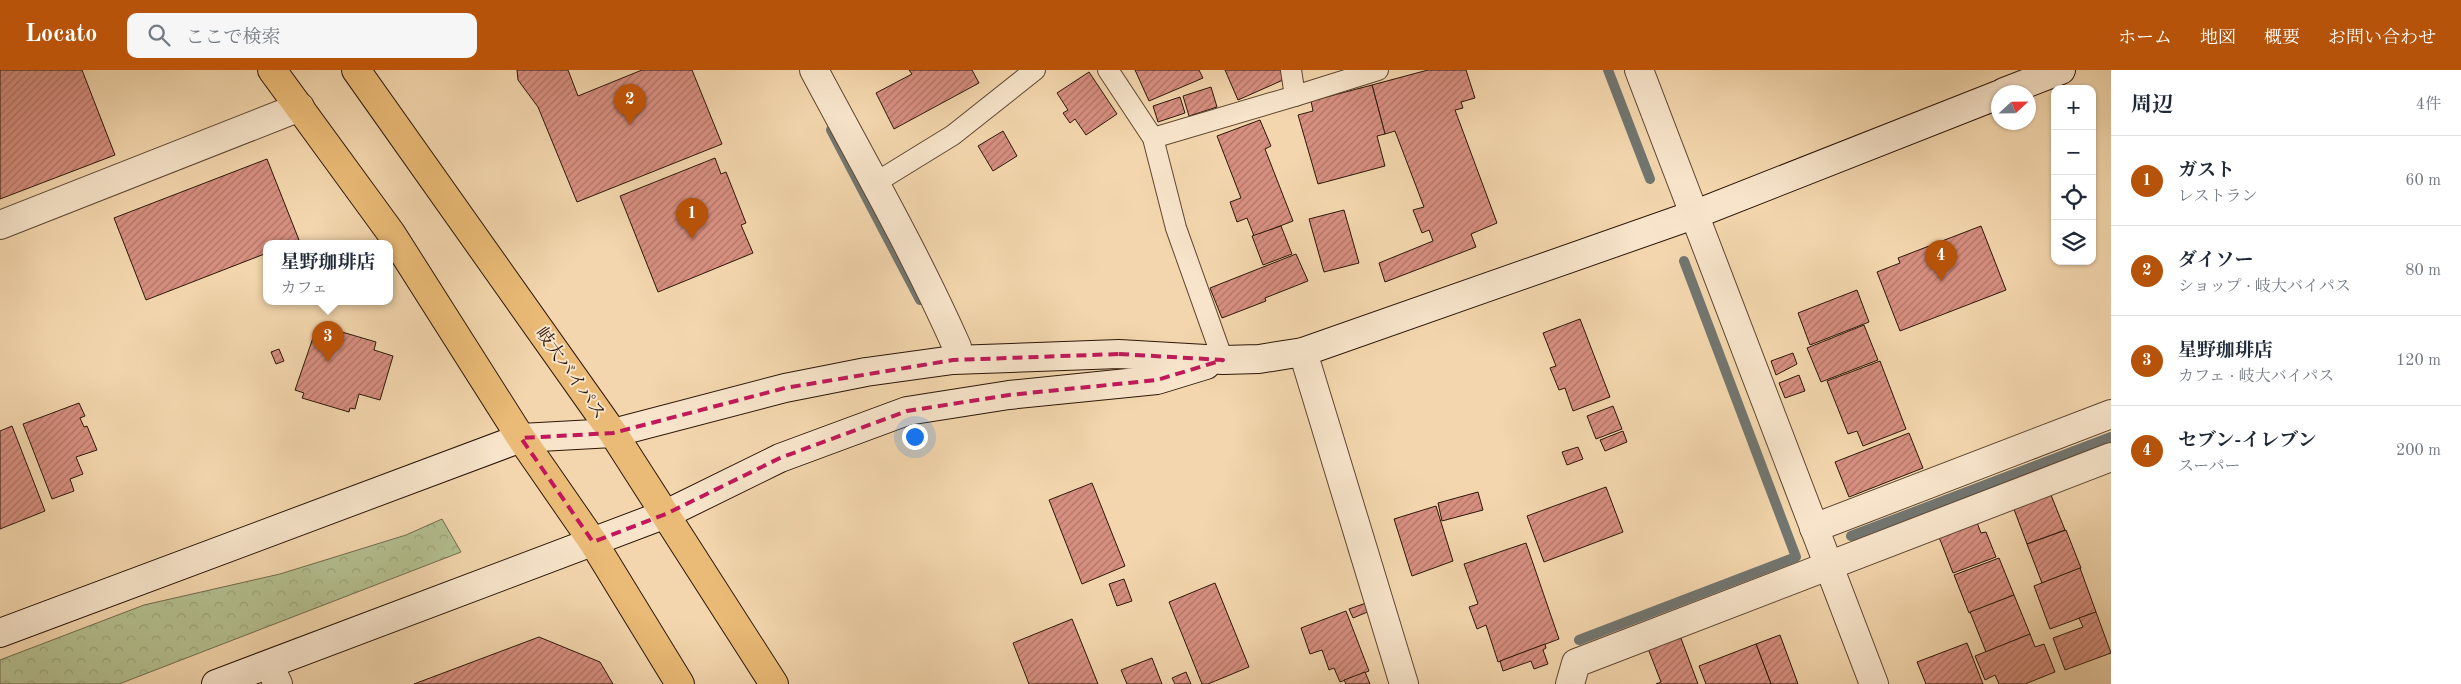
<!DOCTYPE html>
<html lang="ja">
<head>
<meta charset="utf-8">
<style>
	:root { --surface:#fff; --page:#f6f6f7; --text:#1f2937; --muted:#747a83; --line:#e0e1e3; --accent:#b45309 }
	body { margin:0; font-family:"Old Standard TT","Noto Serif JP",serif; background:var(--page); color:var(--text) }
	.controls { position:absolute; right:15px; top:15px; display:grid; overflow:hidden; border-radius:10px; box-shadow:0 1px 4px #0004 }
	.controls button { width:45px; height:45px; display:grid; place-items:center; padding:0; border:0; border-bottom:1px solid var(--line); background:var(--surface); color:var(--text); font:25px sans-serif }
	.compass { position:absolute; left:1991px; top:15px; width:45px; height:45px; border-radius:50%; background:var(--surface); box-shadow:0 1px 4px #0004; rotate:68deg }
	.you { position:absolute; left:914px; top:366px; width:18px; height:18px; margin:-12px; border:4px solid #fff; border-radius:50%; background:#1a73e8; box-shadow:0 0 0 8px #1a73e833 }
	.badge { display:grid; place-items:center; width:32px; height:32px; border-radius:50%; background:var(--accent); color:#fff; font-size:16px; font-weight:700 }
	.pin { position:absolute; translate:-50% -41px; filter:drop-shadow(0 1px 2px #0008) }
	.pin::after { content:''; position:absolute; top:26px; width:18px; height:15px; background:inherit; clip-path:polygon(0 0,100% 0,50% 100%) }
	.popup { position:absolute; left:263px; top:170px; width:130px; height:65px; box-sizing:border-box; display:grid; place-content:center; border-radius:10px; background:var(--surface); filter:drop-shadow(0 1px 4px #0005); font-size:16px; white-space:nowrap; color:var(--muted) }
	.popup b { font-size:19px; color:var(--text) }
	.popup::after { content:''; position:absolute; left:50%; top:100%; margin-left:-10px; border:10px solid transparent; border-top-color:var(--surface) }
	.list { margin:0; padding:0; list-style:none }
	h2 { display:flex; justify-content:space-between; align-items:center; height:65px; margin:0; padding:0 20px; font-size:21px }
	h2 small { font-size:16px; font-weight:400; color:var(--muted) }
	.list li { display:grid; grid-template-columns:32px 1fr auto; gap:15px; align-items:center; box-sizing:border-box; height:90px; padding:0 20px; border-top:1px solid var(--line) }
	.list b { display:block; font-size:19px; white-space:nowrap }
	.list p { margin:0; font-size:16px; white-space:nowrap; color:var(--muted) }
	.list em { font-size:16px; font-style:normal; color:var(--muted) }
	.icon { flex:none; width:28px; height:28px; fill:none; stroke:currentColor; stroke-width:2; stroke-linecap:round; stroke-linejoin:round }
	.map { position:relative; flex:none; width:2111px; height:614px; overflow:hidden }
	header { display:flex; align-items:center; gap:30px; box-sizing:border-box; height:70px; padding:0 25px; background:var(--accent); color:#fff }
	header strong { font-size:24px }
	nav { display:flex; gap:28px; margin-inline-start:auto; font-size:18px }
	.search { width:350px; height:45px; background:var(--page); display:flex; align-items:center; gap:12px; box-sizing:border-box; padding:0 18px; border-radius:10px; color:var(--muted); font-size:19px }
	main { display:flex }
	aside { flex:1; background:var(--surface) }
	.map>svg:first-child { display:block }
	.forest { fill:url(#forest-crowns); stroke:#706b4c }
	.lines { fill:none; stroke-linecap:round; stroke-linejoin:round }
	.stream { stroke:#727670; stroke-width:10 }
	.building { fill:url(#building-hatch); stroke:#2c1708 }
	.lane-casing { stroke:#5e4731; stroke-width:22 }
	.street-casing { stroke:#5e4731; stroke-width:30 }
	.secondary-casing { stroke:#2c1708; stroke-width:30 }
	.highway-casing { stroke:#2c1708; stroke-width:30 }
	.lane { stroke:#f7e4ca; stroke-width:20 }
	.street { stroke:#f7e4ca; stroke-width:28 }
	.secondary { stroke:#f7e4ca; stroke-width:28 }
	.highway { stroke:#eabb76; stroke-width:28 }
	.marked { fill:none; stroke:#c2185b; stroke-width:4; stroke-dasharray:10 6; stroke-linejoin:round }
	.labels { text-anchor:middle; stroke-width:4; stroke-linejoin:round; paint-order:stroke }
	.street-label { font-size:18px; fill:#2c1708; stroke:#f7e4ca }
</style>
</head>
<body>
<header>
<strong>Locato</strong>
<div class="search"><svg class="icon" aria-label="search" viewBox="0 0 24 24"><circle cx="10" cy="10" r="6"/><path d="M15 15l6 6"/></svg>ここで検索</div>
<nav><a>ホーム</a><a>地図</a><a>概要</a><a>お問い合わせ</a></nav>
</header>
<main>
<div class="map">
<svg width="2111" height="614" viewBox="0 0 2111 614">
	<defs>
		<pattern id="forest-crowns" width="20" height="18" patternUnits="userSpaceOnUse" patternTransform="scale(1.25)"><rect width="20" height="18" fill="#b4bf8f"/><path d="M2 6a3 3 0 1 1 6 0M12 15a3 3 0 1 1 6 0" fill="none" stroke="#9ba37a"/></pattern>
		<pattern id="building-hatch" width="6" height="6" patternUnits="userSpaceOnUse" patternTransform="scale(1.25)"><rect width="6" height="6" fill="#d78f80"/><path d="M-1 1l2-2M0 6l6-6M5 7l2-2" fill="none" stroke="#af7467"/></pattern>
	</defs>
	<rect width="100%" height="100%" fill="#f3d6ad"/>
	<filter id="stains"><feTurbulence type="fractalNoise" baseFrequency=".004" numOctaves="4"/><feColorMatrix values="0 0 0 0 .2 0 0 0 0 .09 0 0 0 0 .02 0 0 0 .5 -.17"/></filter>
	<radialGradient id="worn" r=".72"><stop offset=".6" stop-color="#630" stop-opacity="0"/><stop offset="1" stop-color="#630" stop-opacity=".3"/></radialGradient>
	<polygon class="forest" points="442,449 461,482 119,614 0,614 0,590 144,535 280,504 406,465"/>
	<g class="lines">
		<g class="stream">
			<polyline points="1608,0 1650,109"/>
			<polyline points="831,60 920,230 931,223"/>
			<polyline points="1851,466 2111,367"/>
			<polyline points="1579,570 1796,487 1684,191"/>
		</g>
	</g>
	<g class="building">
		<polygon points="0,0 82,0 115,85 0,129"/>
		<polygon points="517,0 568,0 578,26 642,0 692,0 722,74 577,132 538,37 518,10"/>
		<polygon points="909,0 972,0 979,13 894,59 876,23 912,4"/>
		<polygon points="1135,0 1199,0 1203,8 1149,31"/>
		<polygon points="1225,0 1281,0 1283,10 1238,30"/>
		<polygon points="1428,0 1466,0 1475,28 1461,32 1463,38 1455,40 1497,153 1471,164 1476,177 1385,212 1379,193 1433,171 1429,160 1422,163 1413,140 1424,137 1395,61 1385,64 1372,15"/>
		<polygon points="1089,2 1117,44 1086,65 1075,49 1070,53 1063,43 1068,40 1057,23"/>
		<polygon points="1372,15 1385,64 1377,66 1385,96 1318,114 1298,45 1313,41 1311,31"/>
		<polygon points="1211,17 1217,37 1189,46 1183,26"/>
		<polygon points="1180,27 1185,43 1158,52 1153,36"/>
		<polygon points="1260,50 1271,76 1265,79 1293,151 1254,166 1247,148 1237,152 1230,132 1241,128 1217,66"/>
		<polygon points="1003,61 1017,86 993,101 978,76"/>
		<polygon points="715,88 721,104 726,102 746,153 741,155 753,183 658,222 620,126"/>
		<polygon points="267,89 299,170 291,173 267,173 267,183 146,230 114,148"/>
		<polygon points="1344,140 1359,193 1324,202 1309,149"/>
		<polygon points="1281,156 1292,184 1263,195 1252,166"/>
		<polygon points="1981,156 2006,220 1900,261 1877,202 1900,193 1898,188"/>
		<polygon points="1296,184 1308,211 1265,228 1266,231 1222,248 1210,218"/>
		<polygon points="1857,220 1869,252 1810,275 1798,243"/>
		<polygon points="1580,249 1610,327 1573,341 1565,318 1559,320 1550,298 1556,296 1543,263"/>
		<polygon points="1864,255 1878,290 1821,312 1807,278"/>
		<polygon points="325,257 376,272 374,280 393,286 380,330 359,324 355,339 350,338 349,342 302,328 304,323 295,320 315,262 323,264"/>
		<polygon points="279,279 284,291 276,294 271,282"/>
		<polygon points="1793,283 1797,294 1776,305 1771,291"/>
		<polygon points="1880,291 1906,359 1863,376 1857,361 1848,364 1827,311"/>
		<polygon points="1799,305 1805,321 1785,328 1779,313"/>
		<polygon points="79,333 85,346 80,348 84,357 87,356 97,380 76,387 83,404 70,409 74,421 52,429 23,354"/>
		<polygon points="1613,336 1622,359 1596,369 1587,346"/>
		<polygon points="12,356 45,441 0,459 0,361"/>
		<polygon points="1623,361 1627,372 1605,381 1600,370"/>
		<polygon points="1909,363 1923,398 1849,427 1835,392"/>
		<polygon points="1578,377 1583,389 1567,395 1562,382"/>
		<polygon points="1092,413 1125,496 1082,514 1049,430"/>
		<polygon points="1606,417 1623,462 1544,492 1527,446"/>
		<polygon points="2049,420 2065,460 2027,474 2012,434"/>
		<polygon points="1478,422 1483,440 1442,451 1438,433"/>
		<polygon points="1436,436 1453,491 1412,506 1394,449"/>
		<polygon points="1976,450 1981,463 1986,462 1996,487 1953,503 1937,462"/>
		<polygon points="2066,460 2081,498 2042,513 2027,474"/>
		<polygon points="1526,473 1559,569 1498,592 1486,555 1477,559 1469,537 1478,534 1464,494"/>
		<polygon points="1999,488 2014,525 1969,543 1954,505"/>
		<polygon points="2080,498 2096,542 2050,559 2034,516"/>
		<polygon points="1124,509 1132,531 1117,536 1109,514"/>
		<polygon points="1215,513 1249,597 1208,614 1202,614 1169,532"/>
		<polygon points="2014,525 2030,564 1986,582 1970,542"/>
		<polygon points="1366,533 1370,541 1353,548 1349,539"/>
		<polygon points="1346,541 1369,601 1340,612 1334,598 1329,600 1322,580 1310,584 1301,558"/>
		<polygon points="2096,542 2111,583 2065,600 2053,568 2083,557 2079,548"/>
		<polygon points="1072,549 1098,614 1029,614 1013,573"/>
		<polygon points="1679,563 1698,614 1656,614 1661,612 1647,576"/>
		<polygon points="2030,564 2035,577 2044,574 2055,602 2025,614 1999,614 1995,605 1985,610 1975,586"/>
		<polygon points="1780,565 1798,614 1771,614 1756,574"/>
		<polygon points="539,567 600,592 613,614 414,614"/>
		<polygon points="1967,573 1983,614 1926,614 1917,592"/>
		<polygon points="1545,574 1546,578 1543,580 1548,594 1534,599 1531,591 1503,601 1500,591"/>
		<polygon points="1756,574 1771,614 1706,614 1699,596"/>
		<polygon points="1152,588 1162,614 1127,614 1121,600"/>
		<polygon points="1186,602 1191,614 1175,614 1172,608"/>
		<polygon points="1365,602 1370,614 1346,614 1344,610"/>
	</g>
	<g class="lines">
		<defs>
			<g id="lane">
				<polyline points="1108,0 1153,68 1176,158 1223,290"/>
				<polyline points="1295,26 1378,0"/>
				<polyline points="1153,68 1295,26 1291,0"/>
				<polyline points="875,113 953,65 1035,0"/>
			</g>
			<g id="street">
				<path d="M814,0C863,92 915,182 957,277L953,290"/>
				<polyline points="1639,0 1874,614"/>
				<polyline points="0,155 300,37"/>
				<polyline points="1303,282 1404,614"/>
				<polyline points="1814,458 2111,344"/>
				<polyline points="269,595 278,614"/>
				<polyline points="1570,614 1576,593 2111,387"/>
			</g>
			<g id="secondary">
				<polyline points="2004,22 2061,0"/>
				<polyline points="0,563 521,368 613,363 785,318 866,302 953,290 1119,284 1223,290 1259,289 1303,282 1696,144 1998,25"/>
				<polyline points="216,614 666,444 780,388 907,341 1009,325 1157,310 1206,295"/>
			</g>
			<g id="highway">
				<polyline points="272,0 391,163 521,368 593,472 680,614"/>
				<polyline points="356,0 613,363 774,614"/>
			</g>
		</defs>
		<use href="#lane" class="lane-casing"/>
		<use href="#street" class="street-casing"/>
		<use href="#secondary" class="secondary-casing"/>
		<use href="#highway" class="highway-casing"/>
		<use href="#lane" class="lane"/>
		<use href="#street" class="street"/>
		<use href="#secondary" class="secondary"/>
		<use href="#highway" class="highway"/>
	</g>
	<path class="marked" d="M1119,284L1223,290L1157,310L1009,325L907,341L780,388L666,444L593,472L521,368L613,363L785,318L953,290Z"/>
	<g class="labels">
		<g class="street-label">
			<text transform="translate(571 303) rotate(55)" y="6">岐大バイパス</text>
		</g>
	</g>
	<rect width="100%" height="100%" filter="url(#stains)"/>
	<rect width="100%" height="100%" fill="url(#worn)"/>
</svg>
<div class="controls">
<button>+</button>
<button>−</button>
<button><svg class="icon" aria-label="locate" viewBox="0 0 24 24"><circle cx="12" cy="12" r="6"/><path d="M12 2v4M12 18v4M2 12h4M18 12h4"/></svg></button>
<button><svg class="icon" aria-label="layers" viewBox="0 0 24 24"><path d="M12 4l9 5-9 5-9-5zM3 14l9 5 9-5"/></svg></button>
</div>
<svg class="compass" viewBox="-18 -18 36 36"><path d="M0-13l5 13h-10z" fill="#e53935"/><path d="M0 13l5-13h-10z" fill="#747a83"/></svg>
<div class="you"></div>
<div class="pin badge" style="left:692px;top:169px">1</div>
<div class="pin badge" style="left:630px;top:55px">2</div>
<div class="pin badge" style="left:328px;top:292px">3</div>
<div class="popup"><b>星野珈琲店</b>カフェ</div>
<div class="pin badge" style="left:1941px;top:211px">4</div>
</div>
<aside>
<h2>周辺<small>4件</small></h2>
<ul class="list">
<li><span class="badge">1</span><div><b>ガスト</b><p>レストラン</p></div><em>60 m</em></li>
<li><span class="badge">2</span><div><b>ダイソー</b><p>ショップ · 岐大バイパス</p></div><em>80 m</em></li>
<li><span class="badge">3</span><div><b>星野珈琲店</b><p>カフェ · 岐大バイパス</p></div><em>120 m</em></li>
<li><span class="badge">4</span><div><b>セブン-イレブン</b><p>スーパー</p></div><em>200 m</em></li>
</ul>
</aside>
</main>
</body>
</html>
